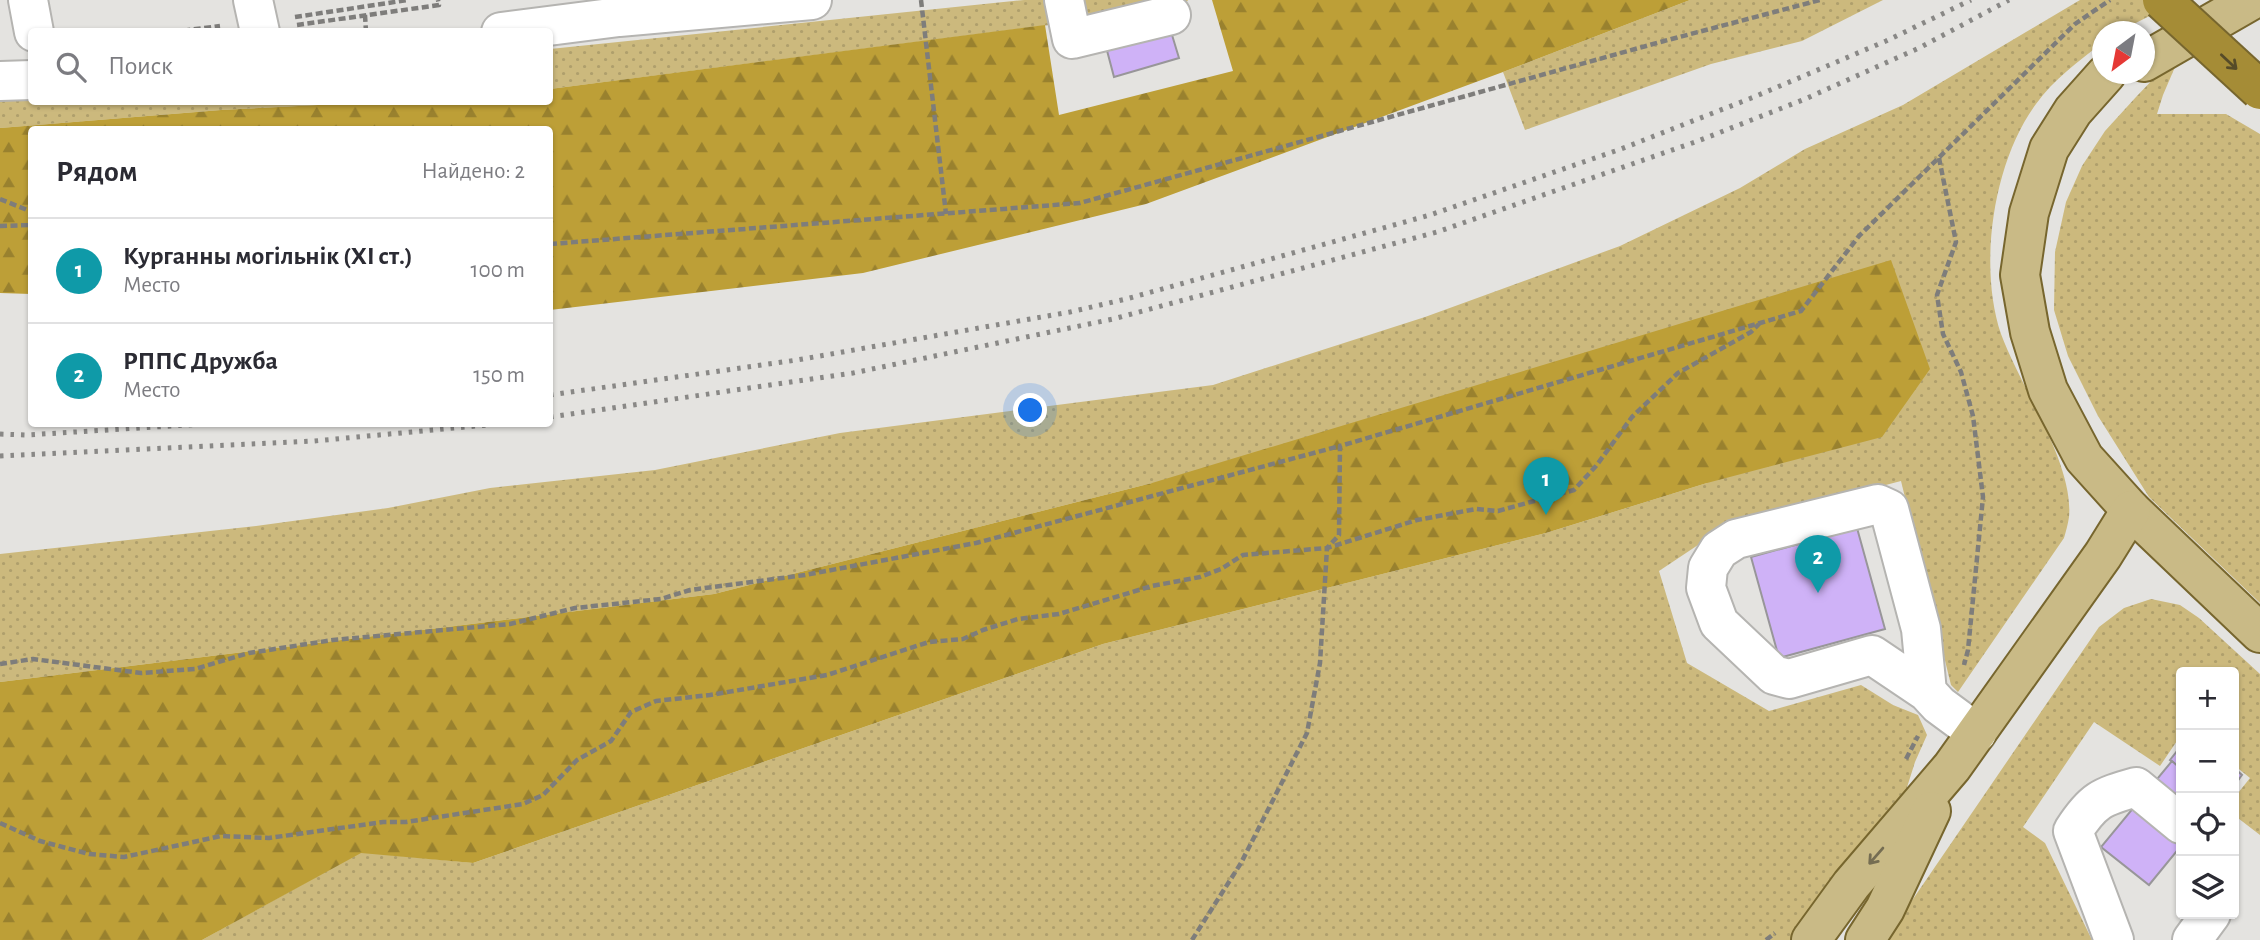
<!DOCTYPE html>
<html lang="ru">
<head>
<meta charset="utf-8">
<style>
	:root { --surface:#fff; --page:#f7f7f7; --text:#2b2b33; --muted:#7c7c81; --line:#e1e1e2; --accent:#793eb4 }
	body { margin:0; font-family:"Alegreya Sans",sans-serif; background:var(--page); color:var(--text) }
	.controls { position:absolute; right:21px; bottom:21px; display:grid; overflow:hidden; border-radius:7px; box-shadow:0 2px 5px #0004 }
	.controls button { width:63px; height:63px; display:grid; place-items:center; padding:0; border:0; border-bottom:2px solid var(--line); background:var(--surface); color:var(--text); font:35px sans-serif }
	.compass { position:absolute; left:2092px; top:21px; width:63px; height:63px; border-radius:50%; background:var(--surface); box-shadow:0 2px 5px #0004; rotate:212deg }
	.you { position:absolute; left:1031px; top:411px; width:24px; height:24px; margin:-18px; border:5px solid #fff; border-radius:50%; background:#1a73e8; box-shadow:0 0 0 10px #1a73e833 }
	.badge { display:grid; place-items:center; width:46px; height:46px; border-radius:50%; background:var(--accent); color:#fff; font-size:23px; font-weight:700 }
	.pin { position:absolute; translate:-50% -58px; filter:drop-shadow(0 2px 4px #0008) }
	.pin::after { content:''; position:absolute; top:37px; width:24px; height:21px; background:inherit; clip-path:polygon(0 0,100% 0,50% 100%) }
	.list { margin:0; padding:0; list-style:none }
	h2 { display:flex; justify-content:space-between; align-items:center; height:91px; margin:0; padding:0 28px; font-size:30px }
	h2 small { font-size:23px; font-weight:400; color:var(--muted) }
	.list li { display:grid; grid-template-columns:46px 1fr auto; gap:21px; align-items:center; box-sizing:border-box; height:105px; padding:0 28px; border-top:2px solid var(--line) }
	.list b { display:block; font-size:26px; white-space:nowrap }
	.list p { margin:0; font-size:23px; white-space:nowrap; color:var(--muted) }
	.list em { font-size:23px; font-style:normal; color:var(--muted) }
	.icon { flex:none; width:38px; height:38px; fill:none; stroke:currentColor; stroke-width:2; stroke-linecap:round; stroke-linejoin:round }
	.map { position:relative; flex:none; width:2260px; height:940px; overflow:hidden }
	.search { position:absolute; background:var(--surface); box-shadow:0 2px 5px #0004; left:28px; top:28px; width:525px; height:77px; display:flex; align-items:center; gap:18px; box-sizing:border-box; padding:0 24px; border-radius:7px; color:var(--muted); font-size:26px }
	.panel { position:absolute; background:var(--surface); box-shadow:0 2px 5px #0004; left:28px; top:126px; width:525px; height:301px; border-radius:7px }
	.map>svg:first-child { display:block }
	.green { fill:url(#green-dots) }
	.forest { fill:url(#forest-firs) }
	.building { fill:#cfb2f7; stroke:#989699; stroke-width:2 }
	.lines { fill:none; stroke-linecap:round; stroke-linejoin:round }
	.minor-casing { stroke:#b5b4b1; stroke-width:42 }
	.major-casing { stroke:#77662e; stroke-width:42 }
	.path { stroke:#7e7d7b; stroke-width:4.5; stroke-dasharray:7 3.5; stroke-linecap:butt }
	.minor { stroke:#fff; stroke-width:38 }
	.major { stroke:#c9ba86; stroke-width:38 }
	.rail { stroke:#898886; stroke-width:5; stroke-dasharray:3.5 7; stroke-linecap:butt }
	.highway-bridge-casing { stroke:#77662e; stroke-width:42; stroke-linecap:butt }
	.highway-bridge { stroke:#a58c36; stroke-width:38 }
	.oneway { stroke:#564b28 }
	.oneway2 { stroke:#756d52 }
</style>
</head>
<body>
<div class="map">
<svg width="2260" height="940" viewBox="0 0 2260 940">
	<defs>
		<pattern id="green-dots" width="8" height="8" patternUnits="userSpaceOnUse" patternTransform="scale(1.75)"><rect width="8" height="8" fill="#ccb97d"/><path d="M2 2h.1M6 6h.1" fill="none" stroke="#af9f6c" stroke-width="1.8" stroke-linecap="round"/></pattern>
		<pattern id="forest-firs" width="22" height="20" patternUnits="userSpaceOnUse" patternTransform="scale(1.75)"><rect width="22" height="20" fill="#bd9f37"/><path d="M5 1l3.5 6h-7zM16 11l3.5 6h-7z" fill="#99812e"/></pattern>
	</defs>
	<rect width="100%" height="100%" fill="#e4e3e0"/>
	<g class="green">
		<polygon points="1024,0 1188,0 1183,8 550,89 550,49"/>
		<polygon points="1690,0 1883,0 1802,41 1711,64 1525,130 1503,72"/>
		<path d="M2080,0H2181L2120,31L2102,32V43C2078,62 2054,79 2036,104C1993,162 1978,266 2001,334C2020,386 2074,463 2069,517C2068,524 2066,531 2064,538L1958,692L1951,685L1901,481L1725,527L1659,571L1687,663L1769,711L1861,685L1893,705L1918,715L1927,735L1915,762L1903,800L1793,940H202L361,852L473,863L1103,644L1546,533L1707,483H1152L714,594L0,682V554L256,526L388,508L490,488L655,470L840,433L1213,385L1425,317L1620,246L1740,188L1805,149L1903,105Z"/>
		<polygon points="2178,60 2163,95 2157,114 2226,114 2260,134 2260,603 2149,497 2098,416 2068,356 2054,310 2055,252 2066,202 2082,166 2105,131 2136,97 2159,73"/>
		<polygon points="0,98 31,98 32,102 377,102 221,110 0,128"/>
		<polygon points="2151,599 2180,605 2199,618 2260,674 2260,835 2234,815 2234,798 2250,778 2234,765 2234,672 2181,672 2181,735 2160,766 2094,722 2023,827 2045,843 2092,940 1885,940 2099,627 2124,608"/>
	</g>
	<g class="forest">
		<polygon points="1212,0 1690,0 1503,72 1146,204 863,273 550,310 550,130 32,130 31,294 0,293 0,128 221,110 377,102 550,102 550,89 1045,25 1059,115 1233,71"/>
		<polygon points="1891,260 1930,369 1882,437 1707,483 1546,533 1103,644 473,863 361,853 202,940 0,940 0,682 714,594 1152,483"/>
	</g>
	<g class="building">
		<polygon points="1169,25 1179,58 1114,77 1105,43"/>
		<polygon points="1857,528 1885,629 1779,658 1751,557"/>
		<polygon points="2181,746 2181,769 2170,760"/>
		<polygon points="2172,761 2181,769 2181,846 2149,885 2101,847"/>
		<polygon points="2234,768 2242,775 2234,786"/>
	</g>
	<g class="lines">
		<defs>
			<g id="minor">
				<polyline points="28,0 34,32"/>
				<polyline points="253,0 260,32"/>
				<polyline points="1064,0 1072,39 1171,15"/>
				<polyline points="501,32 619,17 812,0"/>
				<polyline points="0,81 32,80"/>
				<polyline points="1927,692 1921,629 1889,509 1878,504 1736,539 1719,550 1708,568 1706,588 1719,623 1774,675 1789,679 1872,655 1927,692 1939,705 1977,733"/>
				<path d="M2114,940L2073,831C2093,800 2101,797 2136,787L2181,824"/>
				<polyline points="2192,940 2211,914"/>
			</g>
			<g id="major">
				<polyline points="2144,62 2252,0"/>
				<polyline points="2106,74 2073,111 2049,149 2029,213 2020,275 2030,332 2048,390 2084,458 2131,510 2260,633"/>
				<polyline points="1811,940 1851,885 1952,767 2103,555 2131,510"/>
				<polyline points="1865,940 1885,909 1931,811"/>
			</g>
		</defs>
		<use href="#minor" class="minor-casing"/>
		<use href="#major" class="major-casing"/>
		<g class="path">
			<polyline points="921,0 946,214"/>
			<polyline points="365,15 366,32"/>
			<polyline points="295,17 408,0"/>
			<polyline points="297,25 439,5 438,0"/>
			<polyline points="173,32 220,26"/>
			<polyline points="1939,158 1956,242 1937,295 1943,334 1961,372 1973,416 1983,497 1968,650 1964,665"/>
			<polyline points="0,199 32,212"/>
			<polyline points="0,226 32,225"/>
			<polyline points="550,244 1080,203 1664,41 1820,0"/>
			<polyline points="0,664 33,659 141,673 195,669 249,653 333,640 510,624 575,608 661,599 690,590 805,575 976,543 1340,446"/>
			<polyline points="1906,759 1918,736"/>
			<polyline points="0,823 40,841 89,854 124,857 221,836 269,838 383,822 406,822 523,804 543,795 577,760 611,741 631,712 656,701 710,695 827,675 929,642 963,639 983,630 1018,619 1059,614 1152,586 1200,577 1221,569 1243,555 1327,548 1417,520 1476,509 1498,511 1574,490 1596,466 1632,417 1678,373 1751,332 1759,324"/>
			<polyline points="1192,940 1241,863 1307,733 1320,663 1327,548 1339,535 1340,446 1801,311 1859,236 2075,24 2110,0"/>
			<polyline points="1766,940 1775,933"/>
		</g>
		<use href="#minor" class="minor"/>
		<use href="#major" class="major"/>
		<g class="rail">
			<polyline points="550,395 797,360 1070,312 1126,299 1430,215 1621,149 1754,97 1886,41 1971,0"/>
			<polyline points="550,417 853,373 1113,319 1437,232 1698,141 1805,99 1919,48 2009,0"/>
			<polyline points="0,434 27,435 203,424"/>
			<polyline points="0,456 314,441 498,424"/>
		</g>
		<defs>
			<polyline id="highway-bridge" points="2162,0 2260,90"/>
		</defs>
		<use href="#highway-bridge" class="highway-bridge-casing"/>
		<use href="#highway-bridge" class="highway-bridge"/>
	</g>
	<defs><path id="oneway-shaft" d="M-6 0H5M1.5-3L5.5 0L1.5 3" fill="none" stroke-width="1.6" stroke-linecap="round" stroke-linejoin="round" transform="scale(1.75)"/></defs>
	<use class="oneway" href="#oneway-shaft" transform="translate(2229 62) rotate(43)"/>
	<use class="oneway2" href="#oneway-shaft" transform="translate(1876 856) rotate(131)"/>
</svg>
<div class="controls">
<button>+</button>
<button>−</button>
<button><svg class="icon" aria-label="locate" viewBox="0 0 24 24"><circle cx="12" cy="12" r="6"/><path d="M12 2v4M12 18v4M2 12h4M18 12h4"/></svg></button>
<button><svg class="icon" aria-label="layers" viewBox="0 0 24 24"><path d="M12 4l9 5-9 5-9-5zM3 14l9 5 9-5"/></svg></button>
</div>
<svg class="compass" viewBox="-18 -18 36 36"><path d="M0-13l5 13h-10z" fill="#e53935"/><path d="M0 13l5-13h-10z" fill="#7c7c81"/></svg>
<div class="you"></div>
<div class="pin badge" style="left:1546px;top:515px;background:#0f9aa8">1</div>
<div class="pin badge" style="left:1818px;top:593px;background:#0f9aa8">2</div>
<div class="search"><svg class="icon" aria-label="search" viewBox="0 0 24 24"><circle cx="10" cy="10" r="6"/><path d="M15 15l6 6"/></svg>Поиск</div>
<section class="panel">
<h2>Рядом<small>Найдено: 2</small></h2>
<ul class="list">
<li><span class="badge" style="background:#0f9aa8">1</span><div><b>Курганны могільнік (XI ст.)</b><p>Место</p></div><em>100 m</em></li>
<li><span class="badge" style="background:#0f9aa8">2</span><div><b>РППС Дружба</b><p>Место</p></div><em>150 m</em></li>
</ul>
</section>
</div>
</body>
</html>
